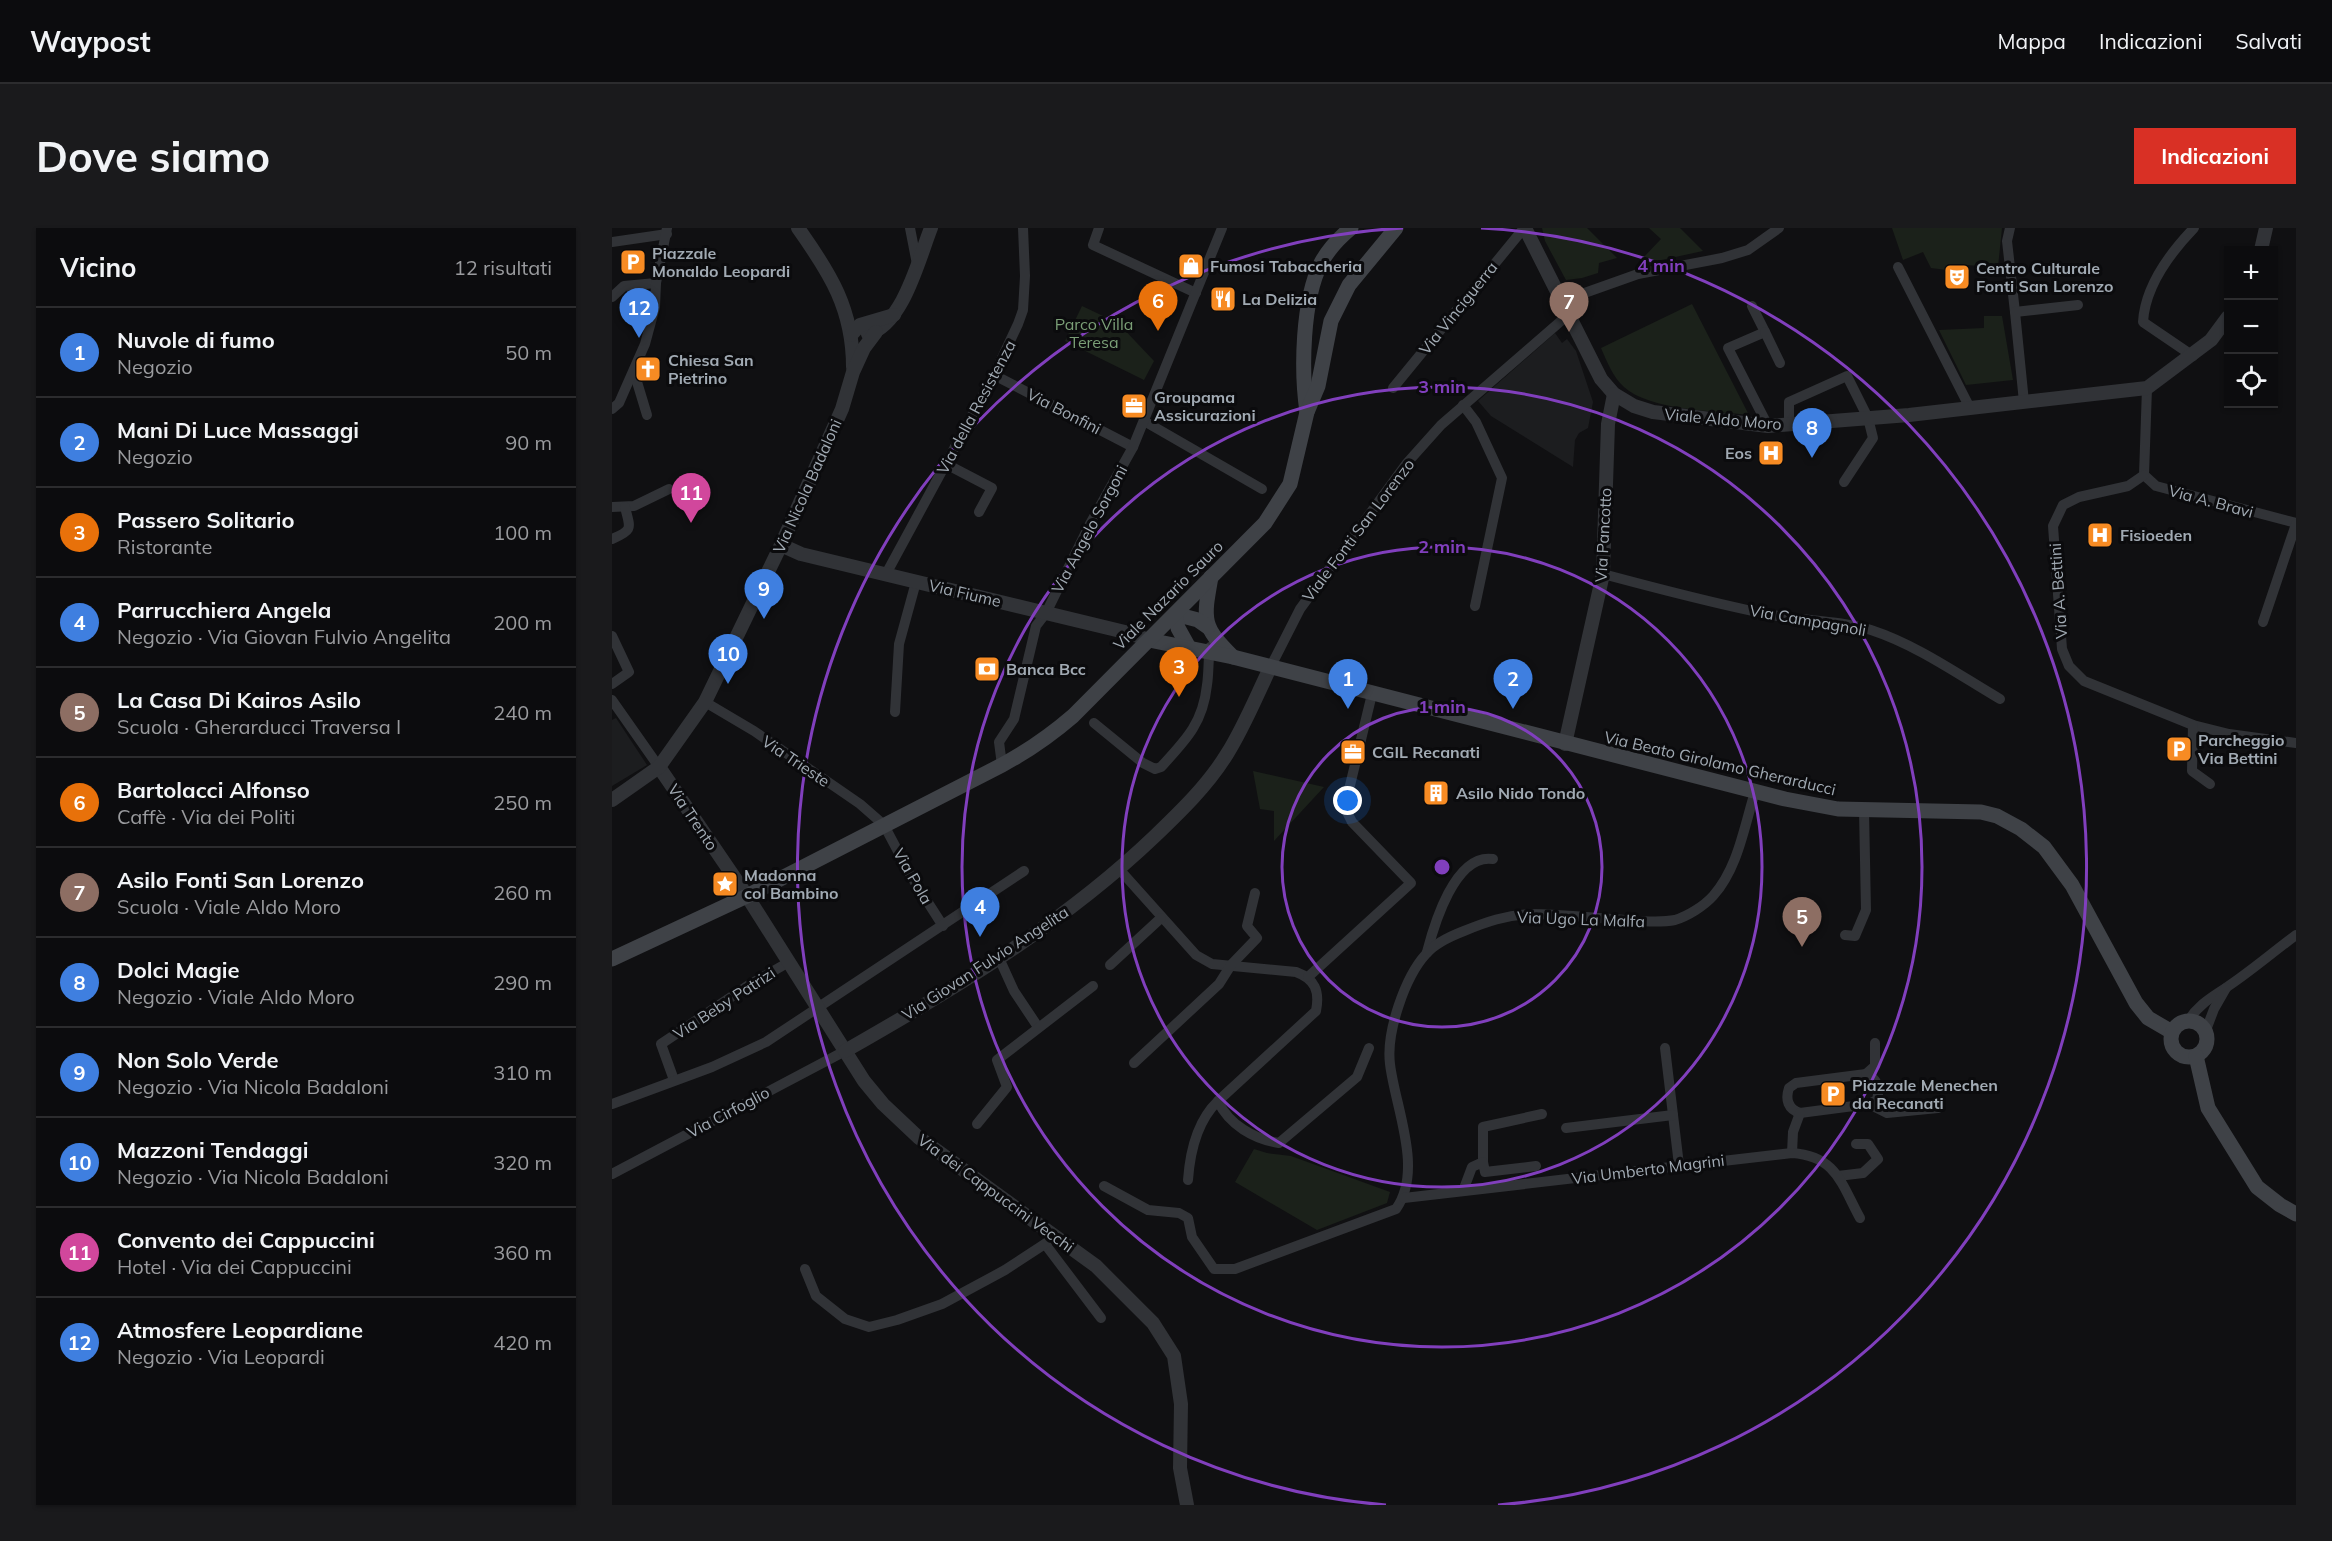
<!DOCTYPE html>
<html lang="it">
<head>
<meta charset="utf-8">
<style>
	:root { --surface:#0c0c0e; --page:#1a1a1c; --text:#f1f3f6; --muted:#9a9b9e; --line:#2c2c2e; --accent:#d93025 }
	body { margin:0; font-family:Mulish,sans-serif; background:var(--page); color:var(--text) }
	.controls { position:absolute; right:18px; top:18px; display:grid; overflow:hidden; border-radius:0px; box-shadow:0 2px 4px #0004 }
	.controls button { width:54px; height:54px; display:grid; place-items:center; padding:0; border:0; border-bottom:2px solid var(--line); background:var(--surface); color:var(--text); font:30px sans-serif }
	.you { position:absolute; left:736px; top:573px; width:21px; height:21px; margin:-15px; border:4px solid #fff; border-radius:50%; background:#1a73e8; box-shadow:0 0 0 9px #1a73e833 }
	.badge { display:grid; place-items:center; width:39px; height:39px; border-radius:50%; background:var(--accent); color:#fff; font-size:20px; font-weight:700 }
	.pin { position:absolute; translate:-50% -50px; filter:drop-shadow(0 2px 3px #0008) }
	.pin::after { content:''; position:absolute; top:32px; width:21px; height:18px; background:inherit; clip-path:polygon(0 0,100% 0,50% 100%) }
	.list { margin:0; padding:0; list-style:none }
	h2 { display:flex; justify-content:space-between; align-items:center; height:78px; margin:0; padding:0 24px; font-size:26px }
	h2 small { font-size:20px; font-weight:400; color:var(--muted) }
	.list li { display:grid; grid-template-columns:39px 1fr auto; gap:18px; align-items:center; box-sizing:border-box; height:90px; padding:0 24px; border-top:2px solid var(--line) }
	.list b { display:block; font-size:22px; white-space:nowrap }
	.list p { margin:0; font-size:20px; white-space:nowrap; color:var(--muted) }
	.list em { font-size:20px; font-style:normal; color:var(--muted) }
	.icon { flex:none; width:33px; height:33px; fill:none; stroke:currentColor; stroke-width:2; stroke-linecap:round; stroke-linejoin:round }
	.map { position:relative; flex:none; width:1684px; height:1277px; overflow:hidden; border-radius:0px }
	header { display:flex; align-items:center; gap:36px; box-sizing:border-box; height:84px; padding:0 30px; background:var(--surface); border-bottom:2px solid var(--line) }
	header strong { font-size:28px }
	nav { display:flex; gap:33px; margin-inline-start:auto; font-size:21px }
	.intro { display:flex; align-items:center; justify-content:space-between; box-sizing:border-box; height:144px; padding:0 36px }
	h1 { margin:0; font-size:42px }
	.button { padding:15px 27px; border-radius:0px; background:var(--accent); color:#fff; font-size:21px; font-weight:700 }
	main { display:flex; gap:36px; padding:0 36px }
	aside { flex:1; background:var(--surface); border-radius:0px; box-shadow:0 2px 4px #0004 }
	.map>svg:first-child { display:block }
	.built { fill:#1c1d1f }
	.green { fill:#1b211a }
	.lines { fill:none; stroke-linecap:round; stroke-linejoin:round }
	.minor { stroke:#313337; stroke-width:10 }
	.tertiary { stroke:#313337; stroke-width:14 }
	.secondary { stroke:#3f4247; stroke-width:15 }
	.ring { fill:none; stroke:#813fbd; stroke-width:3 }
	.labels { text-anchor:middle; stroke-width:6; stroke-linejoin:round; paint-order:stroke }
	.poi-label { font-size:16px; font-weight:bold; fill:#a1aab3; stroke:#0b0b0d; text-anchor:start }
	.street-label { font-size:16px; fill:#a1aab3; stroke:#0b0b0d }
	.park-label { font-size:16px; fill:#7b9f77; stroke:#0b0b0d }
	.centre { fill:#813fbd; stroke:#0b0b0d; stroke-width:3 }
	.ring-label { font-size:18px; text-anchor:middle; font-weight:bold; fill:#813fbd; stroke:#0b0b0d; stroke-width:6; stroke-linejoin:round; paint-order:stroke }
</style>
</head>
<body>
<header>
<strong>Waypost</strong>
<nav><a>Mappa</a><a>Indicazioni</a><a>Salvati</a></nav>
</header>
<div class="intro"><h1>Dove siamo</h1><a class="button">Indicazioni</a></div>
<main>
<aside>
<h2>Vicino<small>12 risultati</small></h2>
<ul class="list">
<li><span class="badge" style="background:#3f7fe0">1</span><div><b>Nuvole di fumo</b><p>Negozio</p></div><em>50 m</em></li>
<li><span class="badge" style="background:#3f7fe0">2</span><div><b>Mani Di Luce Massaggi</b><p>Negozio</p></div><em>90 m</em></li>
<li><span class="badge" style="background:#e8710a">3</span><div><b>Passero Solitario</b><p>Ristorante</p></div><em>100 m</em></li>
<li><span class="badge" style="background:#3f7fe0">4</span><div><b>Parrucchiera Angela</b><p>Negozio · Via Giovan Fulvio Angelita</p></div><em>200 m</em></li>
<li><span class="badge" style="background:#8d6e63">5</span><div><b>La Casa Di Kairos Asilo</b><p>Scuola · Gherarducci Traversa I</p></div><em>240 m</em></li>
<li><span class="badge" style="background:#e8710a">6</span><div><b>Bartolacci Alfonso</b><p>Caffè · Via dei Politi</p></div><em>250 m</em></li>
<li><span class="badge" style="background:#8d6e63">7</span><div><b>Asilo Fonti San Lorenzo</b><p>Scuola · Viale Aldo Moro</p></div><em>260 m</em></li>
<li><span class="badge" style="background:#3f7fe0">8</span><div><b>Dolci Magie</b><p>Negozio · Viale Aldo Moro</p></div><em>290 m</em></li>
<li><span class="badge" style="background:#3f7fe0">9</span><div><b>Non Solo Verde</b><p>Negozio · Via Nicola Badaloni</p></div><em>310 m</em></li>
<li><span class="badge" style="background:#3f7fe0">10</span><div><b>Mazzoni Tendaggi</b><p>Negozio · Via Nicola Badaloni</p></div><em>320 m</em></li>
<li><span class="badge" style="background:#d1479c">11</span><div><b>Convento dei Cappuccini</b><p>Hotel · Via dei Cappuccini</p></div><em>360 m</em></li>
<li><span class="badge" style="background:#3f7fe0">12</span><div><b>Atmosfere Leopardiane</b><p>Negozio · Via Leopardi</p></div><em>420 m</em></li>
</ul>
</aside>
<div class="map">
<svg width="1684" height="1277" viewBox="0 0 1684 1277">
	<rect width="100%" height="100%" fill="#101012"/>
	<g class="built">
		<polygon points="943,105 950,115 955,111 964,123 981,174 976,200 967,205 963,212 961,239 879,188 866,173"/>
		<polygon points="4,490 35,537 0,558 0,492"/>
	</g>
	<g class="green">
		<polygon points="930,0 975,0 1005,30 987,35 986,45 970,50 954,52 933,13"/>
		<polygon points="1037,0 1068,0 1091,23 1031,36 1031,30 1049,11"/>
		<polygon points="1280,0 1390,0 1386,39 1336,36 1335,42 1319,40 1311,24 1291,32"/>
		<path d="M1080,76L1137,187C1103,183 1037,182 1012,159C1001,149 995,134 989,120Z"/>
		<polygon points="470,78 506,95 542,133 532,152 453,113"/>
		<polygon points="1372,88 1390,88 1401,152 1354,157 1327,102 1372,100"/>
		<polygon points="641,543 712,559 662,613 662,583 648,581"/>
		<polygon points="642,921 655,925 679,928 778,964 775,975 705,1002 623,954"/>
	</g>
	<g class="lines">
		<g class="minor">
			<polyline points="298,0 305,36"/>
			<polyline points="487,0 481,17 584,65"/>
			<polyline points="1398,0 1395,13 1403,84"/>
			<polyline points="0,14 55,6"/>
			<polyline points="1286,39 1358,180"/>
			<polyline points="0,69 12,58 44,55"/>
			<polyline points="950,73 1026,46 1110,30 1136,22 1167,0"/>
			<polyline points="1140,78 1153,104 1116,120 1156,198"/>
			<polyline points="1153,104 1168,135"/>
			<path d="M1581,128L1531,94C1533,59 1558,25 1582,0"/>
			<polyline points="22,144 35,187"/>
			<polyline points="382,147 521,219"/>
			<polyline points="781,160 912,0"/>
			<polyline points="1535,160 1532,247 1544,258 1684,295"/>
			<polyline points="1412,174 1403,84 1466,77"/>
			<polyline points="851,177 864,194 890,250 863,378"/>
			<polyline points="0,181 7,175 33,116 43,79 44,55 55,0"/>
			<polyline points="532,193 650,261"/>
			<polyline points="1177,197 1177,174 1235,148 1256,190 1261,210 1232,254"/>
			<polyline points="334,236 380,260 367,284"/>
			<polyline points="1532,247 1516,258 1467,269 1451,277 1441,298 1450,421 1457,438 1472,453 1581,497 1617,506 1684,515"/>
			<polyline points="0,279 22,278 57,261"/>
			<path d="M0,311C22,302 18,300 13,279"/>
			<polyline points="274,346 382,147 406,96 411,82 413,48 411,0"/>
			<path d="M991,346C1047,361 1103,376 1160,387C1193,393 1227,392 1259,402C1305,417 1347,447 1388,471"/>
			<polyline points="1651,394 1684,296"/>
			<polyline points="0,408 17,444 0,456"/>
			<polyline points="658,440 688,381 795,235 829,197 957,86"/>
			<polyline points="0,472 47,539"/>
			<polyline points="93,474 142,503 248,576 272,597 299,648 331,698"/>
			<polyline points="283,484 287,416 304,354"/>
			<path d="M482,495L531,535L543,541L549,539C574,512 591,495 595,457C597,444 596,432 598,419"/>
			<polyline points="1581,497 1580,543 1598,556"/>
			<polyline points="390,537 387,514 402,491 424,398 434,385 478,296 521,219 610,0"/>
			<path d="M507,641L584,727L600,736L684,744C703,751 708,763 704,783L606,873C617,897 642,911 667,915L745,849L757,820"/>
			<polyline points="1233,707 1243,708 1254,682 1252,582"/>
			<path d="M815,724C822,697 843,625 881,631"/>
			<polyline points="387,730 402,763 426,799"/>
			<polyline points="498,737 549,690"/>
			<polyline points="696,749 799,655 740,594 735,584 734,574 760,466"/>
			<path d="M1576,793C1587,776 1599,770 1615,759C1639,743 1661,724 1684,707"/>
			<polyline points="1594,802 1602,781 1614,760"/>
			<polyline points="1053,820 1067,937"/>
			<polyline points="522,835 607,756 619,737 645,710 635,698 643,665"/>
			<path d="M1254,846C1266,851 1268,859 1265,872L1257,876L1188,885C1176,881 1173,872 1177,860L1184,855Z"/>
			<polyline points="1254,846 1263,838 1263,815"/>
			<polyline points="62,852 49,816 137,757 177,734"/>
			<polyline points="0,876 100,839 154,814 412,643"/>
			<polyline points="1257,876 1275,885 1326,880"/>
			<polyline points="365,896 395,859 385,832 481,758"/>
			<polyline points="954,900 1061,887"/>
			<polyline points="1180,925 1181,904 1188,885"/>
			<polyline points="871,934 871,899 930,886"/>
			<polyline points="0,946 233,823"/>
			<polyline points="1226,948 1251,945 1266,931 1256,916 1244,916"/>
			<path d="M576,952C578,924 585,893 606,873"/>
			<path d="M492,958L536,982L567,985L576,990L580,1009L602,1041H623L784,981C812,942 783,879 778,836C774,804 793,749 814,726C823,715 839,708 852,703C874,694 894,687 918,686C949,686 981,690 1013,692C1028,693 1047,695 1063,692C1076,688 1092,678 1101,668C1126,640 1132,599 1143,564"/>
			<polyline points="851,963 860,939 871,934 873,944 924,938"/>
			<path d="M792,970L1180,925C1224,928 1229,955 1248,990"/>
			<polyline points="433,1016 489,1090"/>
			<polyline points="193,1041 204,1068 233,1091 257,1099 285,1092 330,1076 393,1042 445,1008"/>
		</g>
		<g class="tertiary">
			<path d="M186,0C218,45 241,81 241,139"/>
			<polyline points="913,0 989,151 1002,166 1022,178 1041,184 1156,198 1297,187 1535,160 1599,112 1616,89"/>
			<polyline points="1649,22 1654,0"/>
			<path d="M256,106C291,97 307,30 319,0"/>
			<polyline points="239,107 248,97 282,87"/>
			<polyline points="169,317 189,326 517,405 537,412"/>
			<polyline points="953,516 991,346 996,196 1002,166"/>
			<polyline points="47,539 135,668 252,853 271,876 306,909 484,1038 541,1095 562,1128 569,1176 568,1240 575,1277"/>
			<polyline points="0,572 47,539 93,474 169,317 230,181 241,144 252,120 264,104"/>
			<path d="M233,823C342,761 451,696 543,608C569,583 596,557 615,526C632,499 644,469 658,440"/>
		</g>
		<g class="secondary">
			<path d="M695,184C689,143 690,73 709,35C717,20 727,10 739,0"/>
			<path d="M599,349C591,393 590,398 621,429"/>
			<polyline points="563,386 586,392 596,399"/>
			<polyline points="563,386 566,400 576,418"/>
			<polyline points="537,412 621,429 1173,571 1226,581 1369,584 1385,588 1409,601 1432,619 1460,657 1524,775 1536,790 1560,804"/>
			<path d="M0,731L135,668L390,537C416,523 439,507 461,488L653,295L678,256L695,184L706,158L719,93L737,57L784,0"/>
			<circle cx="1577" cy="811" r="18"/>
			<polyline points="1584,828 1596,880 1645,959 1668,977 1684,986"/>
		</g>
	</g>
	<g class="ring">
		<circle cx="830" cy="639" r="160"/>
		<circle cx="830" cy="639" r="320"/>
		<circle cx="830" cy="639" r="480"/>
		<path d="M774 1277A640 640 0 0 1 791 0M869 0A640 640 0 0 1 886 1277"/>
	</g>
	<defs>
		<symbol id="parking-square" viewBox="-11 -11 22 22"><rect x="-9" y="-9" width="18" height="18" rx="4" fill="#f78b23" stroke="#0b0b0d"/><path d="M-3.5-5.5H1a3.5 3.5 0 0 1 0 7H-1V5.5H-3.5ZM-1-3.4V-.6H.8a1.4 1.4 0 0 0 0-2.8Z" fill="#fff"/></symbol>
		<symbol id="shop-square" viewBox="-11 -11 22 22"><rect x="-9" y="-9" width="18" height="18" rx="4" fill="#f78b23" stroke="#0b0b0d"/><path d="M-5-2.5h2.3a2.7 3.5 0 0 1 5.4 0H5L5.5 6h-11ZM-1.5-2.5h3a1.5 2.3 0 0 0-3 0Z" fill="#fff"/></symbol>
		<symbol id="theatre-square" viewBox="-11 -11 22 22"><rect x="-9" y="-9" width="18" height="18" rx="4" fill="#f78b23" stroke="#0b0b0d"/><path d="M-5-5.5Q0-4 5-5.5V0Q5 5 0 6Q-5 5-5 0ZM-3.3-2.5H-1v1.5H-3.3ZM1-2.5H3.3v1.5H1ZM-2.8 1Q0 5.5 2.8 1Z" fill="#fff"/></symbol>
		<symbol id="restaurant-square" viewBox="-11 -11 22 22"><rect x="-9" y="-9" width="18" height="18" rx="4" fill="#f78b23" stroke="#0b0b0d"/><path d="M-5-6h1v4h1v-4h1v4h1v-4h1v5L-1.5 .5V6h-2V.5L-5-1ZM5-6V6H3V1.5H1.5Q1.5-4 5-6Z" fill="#fff"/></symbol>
		<symbol id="church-square" viewBox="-11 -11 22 22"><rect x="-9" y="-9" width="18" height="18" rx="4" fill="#f78b23" stroke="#0b0b0d"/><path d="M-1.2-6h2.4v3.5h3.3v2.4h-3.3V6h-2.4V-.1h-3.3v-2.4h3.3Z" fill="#fff"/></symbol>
		<symbol id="office-square" viewBox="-11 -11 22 22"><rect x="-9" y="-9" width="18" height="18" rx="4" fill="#f78b23" stroke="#0b0b0d"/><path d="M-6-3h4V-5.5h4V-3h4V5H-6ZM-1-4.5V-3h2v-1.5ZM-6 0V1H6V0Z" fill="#fff"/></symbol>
		<symbol id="hospital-square" viewBox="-11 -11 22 22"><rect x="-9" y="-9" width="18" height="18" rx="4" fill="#f78b23" stroke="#0b0b0d"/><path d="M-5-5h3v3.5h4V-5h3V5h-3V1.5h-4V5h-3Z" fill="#fff"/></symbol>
		<symbol id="bank-square" viewBox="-11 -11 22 22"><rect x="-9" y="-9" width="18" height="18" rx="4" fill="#f78b23" stroke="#0b0b0d"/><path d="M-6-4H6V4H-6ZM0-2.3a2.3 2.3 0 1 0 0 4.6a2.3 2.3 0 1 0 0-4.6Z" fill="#fff"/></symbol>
		<symbol id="building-square" viewBox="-11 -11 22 22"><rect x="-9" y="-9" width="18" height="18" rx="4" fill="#f78b23" stroke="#0b0b0d"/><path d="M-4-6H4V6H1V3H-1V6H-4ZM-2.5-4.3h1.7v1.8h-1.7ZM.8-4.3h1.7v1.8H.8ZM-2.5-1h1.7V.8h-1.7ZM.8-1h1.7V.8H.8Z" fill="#fff"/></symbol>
		<symbol id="sight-square" viewBox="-11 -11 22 22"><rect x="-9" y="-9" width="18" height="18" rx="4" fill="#f78b23" stroke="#0b0b0d"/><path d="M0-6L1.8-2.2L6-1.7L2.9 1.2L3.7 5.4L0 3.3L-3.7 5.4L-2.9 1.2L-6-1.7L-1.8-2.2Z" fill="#fff"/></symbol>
	</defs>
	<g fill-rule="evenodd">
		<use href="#parking-square" x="6" y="19" width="30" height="30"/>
		<use href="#shop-square" x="564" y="23" width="30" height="30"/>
		<use href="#theatre-square" x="1330" y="34" width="30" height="30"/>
		<use href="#restaurant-square" x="596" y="56" width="30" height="30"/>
		<use href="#church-square" x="21" y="126" width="30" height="30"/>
		<use href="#office-square" x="507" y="163" width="30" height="30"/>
		<use href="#hospital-square" x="1144" y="210" width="30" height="30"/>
		<use href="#hospital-square" x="1473" y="292" width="30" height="30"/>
		<use href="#bank-square" x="360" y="426" width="30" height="30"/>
		<use href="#parking-square" x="1552" y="506" width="30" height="30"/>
		<use href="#office-square" x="726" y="509" width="30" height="30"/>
		<use href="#building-square" x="809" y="550" width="30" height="30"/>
		<use href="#sight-square" x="98" y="641" width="30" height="30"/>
		<use href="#parking-square" x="1206" y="851" width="30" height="30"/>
	</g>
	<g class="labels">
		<g class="poi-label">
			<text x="40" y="31">Piazzale<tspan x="40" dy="18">Monaldo Leopardi</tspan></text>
			<text x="598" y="44">Fumosi Tabaccheria</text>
			<text x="1364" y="46">Centro Culturale<tspan x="1364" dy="18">Fonti San Lorenzo</tspan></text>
			<text x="630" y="77">La Delizia</text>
			<text x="56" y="138">Chiesa San<tspan x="56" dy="18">Pietrino</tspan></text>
			<text x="542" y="175">Groupama<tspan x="542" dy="18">Assicurazioni</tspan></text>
			<text x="1140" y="231" text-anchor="end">Eos</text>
			<text x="1508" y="313">Fisioeden</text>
			<text x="394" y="447">Banca Bcc</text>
			<text x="1586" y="518">Parcheggio<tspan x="1586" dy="18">Via Bettini</tspan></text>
			<text x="760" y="530">CGIL Recanati</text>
			<text x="844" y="571">Asilo Nido Tondo</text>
			<text x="132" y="653">Madonna<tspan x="132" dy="18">col Bambino</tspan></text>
			<text x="1240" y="863">Piazzale Menechen<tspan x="1240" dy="18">da Recanati</tspan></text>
		</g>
		<g class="street-label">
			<text transform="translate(846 80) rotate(-51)" y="6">Via Vinciguerra</text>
			<text transform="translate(364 179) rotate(-62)" y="6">Via della Resistenza</text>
			<text transform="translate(452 183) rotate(27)" y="6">Via Bonfini</text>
			<text transform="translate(1111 191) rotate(5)" y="6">Viale Aldo Moro</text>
			<text transform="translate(195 258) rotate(-66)" y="6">Via Nicola Badaloni</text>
			<text transform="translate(1599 273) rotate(15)" y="6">Via A. Bravi</text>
			<text transform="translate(477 301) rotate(-62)" y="6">Via Angelo Sorgoni</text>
			<text transform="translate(746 302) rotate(-53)" y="6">Viale Fonti San Lorenzo</text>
			<text transform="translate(991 307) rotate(-87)" y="6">Via Pancotto</text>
			<text transform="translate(1446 363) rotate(-94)" y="6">Via A. Bettini</text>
			<text transform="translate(353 365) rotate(13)" y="6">Via Fiume</text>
			<text transform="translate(556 367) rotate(-45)" y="6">Viale Nazario Sauro</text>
			<text transform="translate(1196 392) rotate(10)" y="6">Via Campagnoli</text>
			<text transform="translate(184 533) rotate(34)" y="6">Via Trieste</text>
			<text transform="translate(1108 535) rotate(13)" y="6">Via Beato Girolamo Gherarducci</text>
			<text transform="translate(81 589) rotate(56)" y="6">Via Trento</text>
			<text transform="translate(301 648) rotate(60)" y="6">Via Pola</text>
			<text transform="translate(969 691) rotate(2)" y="6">Via Ugo La Malfa</text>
			<text transform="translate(373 735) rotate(-33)" y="6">Via Giovan Fulvio Angelita</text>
			<text transform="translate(112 775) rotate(-33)" y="6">Via Beby Patrizi</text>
			<text transform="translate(116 884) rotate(-28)" y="6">Via Cirfoglio</text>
			<text transform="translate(1036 941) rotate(-7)" y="6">Via Umberto Magrini</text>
			<text transform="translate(384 965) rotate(36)" y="6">Via dei Cappuccini Vecchi</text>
		</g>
		<g class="park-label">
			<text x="482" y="102">Parco Villa<tspan x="482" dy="18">Teresa</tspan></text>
		</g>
	</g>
	<circle cx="830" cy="639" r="9" class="centre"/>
	<g class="ring-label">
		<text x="1049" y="44">4 min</text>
		<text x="830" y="165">3 min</text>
		<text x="830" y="325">2 min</text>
		<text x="830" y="485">1 min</text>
	</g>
</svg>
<div class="controls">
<button>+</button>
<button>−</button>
<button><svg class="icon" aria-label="locate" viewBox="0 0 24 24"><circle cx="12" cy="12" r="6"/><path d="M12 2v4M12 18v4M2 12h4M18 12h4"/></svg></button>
</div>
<div class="you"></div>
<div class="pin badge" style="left:736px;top:481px;background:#3f7fe0">1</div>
<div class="pin badge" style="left:901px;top:481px;background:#3f7fe0">2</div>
<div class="pin badge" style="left:567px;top:469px;background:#e8710a">3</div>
<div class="pin badge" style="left:368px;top:709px;background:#3f7fe0">4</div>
<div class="pin badge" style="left:1190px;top:719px;background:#8d6e63">5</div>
<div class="pin badge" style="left:546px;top:103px;background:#e8710a">6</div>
<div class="pin badge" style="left:957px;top:104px;background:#8d6e63">7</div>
<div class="pin badge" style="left:1200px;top:230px;background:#3f7fe0">8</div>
<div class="pin badge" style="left:152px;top:391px;background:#3f7fe0">9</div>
<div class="pin badge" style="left:116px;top:456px;background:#3f7fe0">10</div>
<div class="pin badge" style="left:79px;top:295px;background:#d1479c">11</div>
<div class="pin badge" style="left:27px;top:110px;background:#3f7fe0">12</div>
</div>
</main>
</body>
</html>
